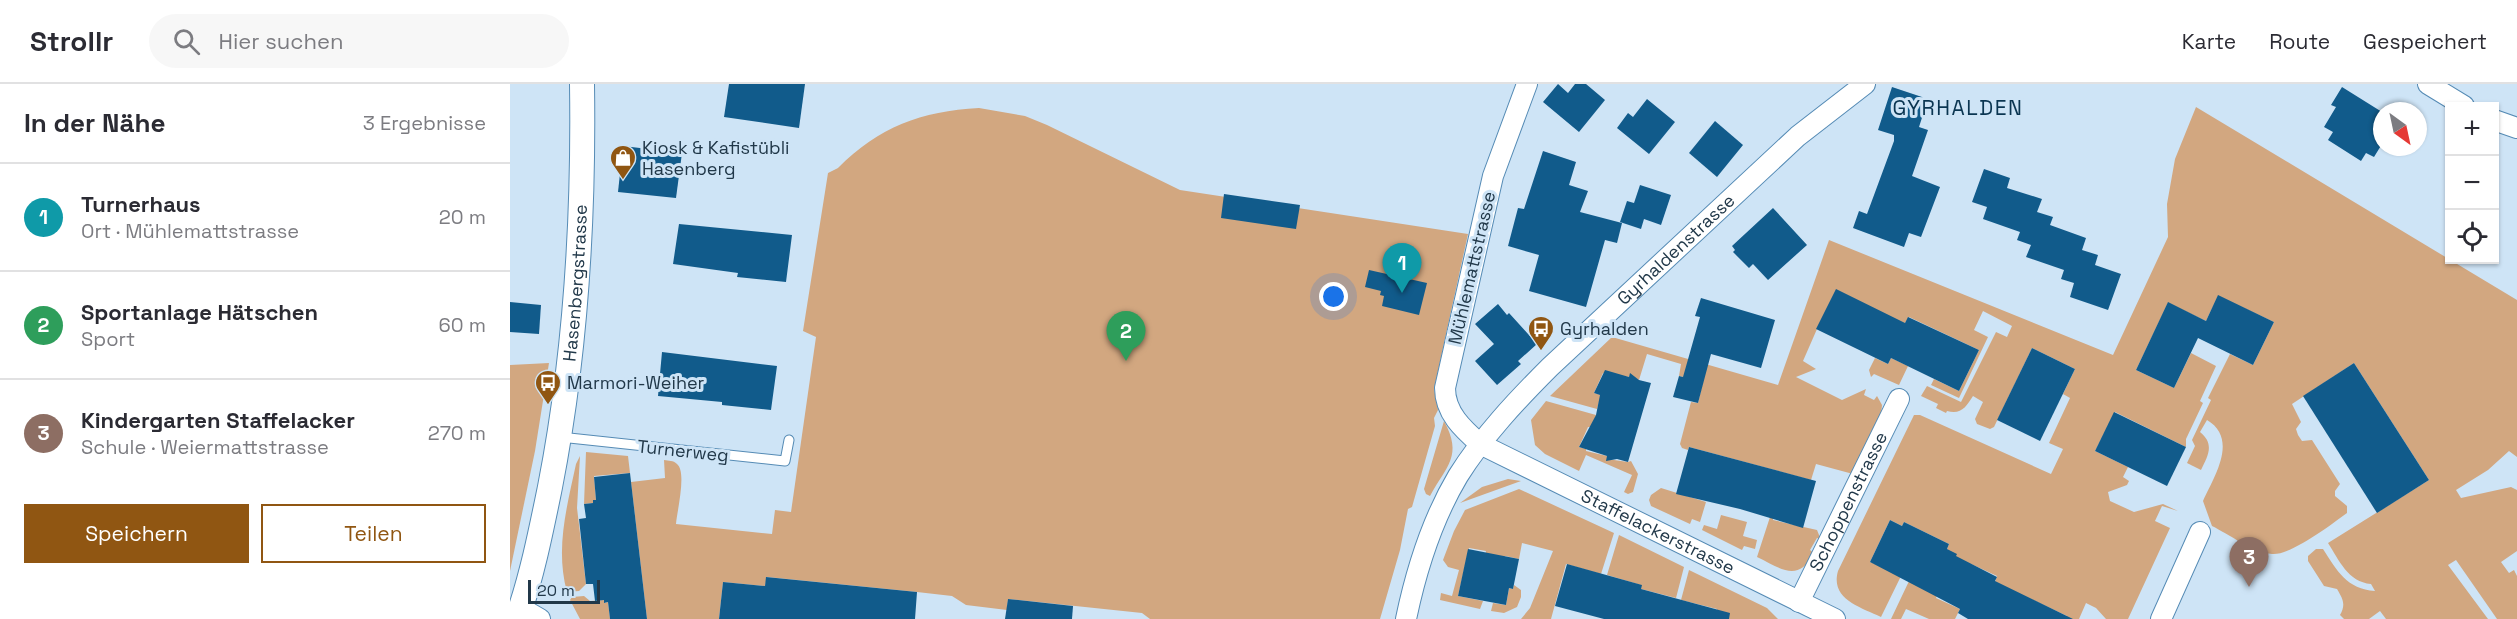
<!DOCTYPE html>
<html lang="de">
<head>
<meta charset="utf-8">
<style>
	:root { --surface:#fff; --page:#f7f7f7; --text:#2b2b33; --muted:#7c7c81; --line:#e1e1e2; --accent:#905612 }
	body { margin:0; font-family:"Space Grotesk",sans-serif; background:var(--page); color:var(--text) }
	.controls { position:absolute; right:18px; top:18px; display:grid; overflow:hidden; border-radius:0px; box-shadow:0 2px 4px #0004 }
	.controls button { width:54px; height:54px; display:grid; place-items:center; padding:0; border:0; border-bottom:2px solid var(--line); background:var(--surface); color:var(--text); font:30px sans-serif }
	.compass { position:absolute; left:1863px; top:18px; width:54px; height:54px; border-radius:50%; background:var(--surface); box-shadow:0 2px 4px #0004; rotate:147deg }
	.scale { position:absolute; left:18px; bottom:15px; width:72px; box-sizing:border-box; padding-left:6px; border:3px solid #213849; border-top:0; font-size:16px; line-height:21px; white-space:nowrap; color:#213849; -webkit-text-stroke:4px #cee4f6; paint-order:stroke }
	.you { position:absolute; left:824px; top:213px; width:21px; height:21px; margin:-15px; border:4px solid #fff; border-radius:50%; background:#1a73e8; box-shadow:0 0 0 9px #1a73e833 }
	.badge { display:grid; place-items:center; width:39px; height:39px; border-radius:50%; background:var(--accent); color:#fff; font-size:20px; font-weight:700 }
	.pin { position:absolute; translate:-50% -50px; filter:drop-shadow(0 2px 3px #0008) }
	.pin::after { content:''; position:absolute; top:32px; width:21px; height:18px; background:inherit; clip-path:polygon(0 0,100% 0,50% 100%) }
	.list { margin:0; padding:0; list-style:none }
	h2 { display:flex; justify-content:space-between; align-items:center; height:78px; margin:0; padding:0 24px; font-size:26px }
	h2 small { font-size:20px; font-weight:400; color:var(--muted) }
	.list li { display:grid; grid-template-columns:39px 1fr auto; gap:18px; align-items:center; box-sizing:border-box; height:108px; padding:0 24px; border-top:2px solid var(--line) }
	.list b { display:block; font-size:22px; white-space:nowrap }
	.list p { margin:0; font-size:20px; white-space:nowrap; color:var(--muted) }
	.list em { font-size:20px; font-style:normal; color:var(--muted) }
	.actions { display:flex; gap:12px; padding:18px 24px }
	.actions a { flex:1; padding:14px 0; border:2px solid var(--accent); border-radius:0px; text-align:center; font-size:21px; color:var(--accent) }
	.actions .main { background:var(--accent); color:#fff }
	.icon { flex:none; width:33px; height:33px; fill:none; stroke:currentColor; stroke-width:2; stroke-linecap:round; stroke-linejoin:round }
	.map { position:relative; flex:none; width:2007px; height:535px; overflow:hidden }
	header { display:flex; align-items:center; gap:36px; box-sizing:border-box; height:84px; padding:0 30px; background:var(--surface); border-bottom:2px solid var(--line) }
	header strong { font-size:28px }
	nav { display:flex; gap:33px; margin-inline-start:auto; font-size:21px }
	.search { width:420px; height:54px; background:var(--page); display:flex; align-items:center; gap:15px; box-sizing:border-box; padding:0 21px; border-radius:33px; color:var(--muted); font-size:22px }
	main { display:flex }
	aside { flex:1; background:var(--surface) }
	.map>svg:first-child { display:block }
	.green { fill:#d2a780 }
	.building { fill:#115b8b }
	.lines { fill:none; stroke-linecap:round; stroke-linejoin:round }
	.service-casing { stroke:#558bb5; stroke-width:11 }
	.minor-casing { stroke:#558bb5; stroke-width:22 }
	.tertiary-casing { stroke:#558bb5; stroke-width:26 }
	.service { stroke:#fff; stroke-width:9 }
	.minor { stroke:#fff; stroke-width:20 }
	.tertiary { stroke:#fff; stroke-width:24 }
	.labels { text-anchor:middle; stroke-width:6; stroke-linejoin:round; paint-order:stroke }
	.poi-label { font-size:18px; fill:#213849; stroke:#cee4f6; text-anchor:start }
	.street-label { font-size:18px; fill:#213849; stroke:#cee4f6 }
	.quarter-label { font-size:21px; letter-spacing:1.5px; fill:#0a3551; stroke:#cee4f6 }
</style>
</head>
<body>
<header>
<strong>Strollr</strong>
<div class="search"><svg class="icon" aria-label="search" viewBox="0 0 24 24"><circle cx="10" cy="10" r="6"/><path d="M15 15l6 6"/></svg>Hier suchen</div>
<nav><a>Karte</a><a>Route</a><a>Gespeichert</a></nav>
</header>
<main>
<aside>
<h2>In der Nähe<small>3 Ergebnisse</small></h2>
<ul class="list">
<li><span class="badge" style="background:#0f9aa8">1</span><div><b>Turnerhaus</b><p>Ort · Mühlemattstrasse</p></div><em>20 m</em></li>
<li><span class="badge" style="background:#2e9e5b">2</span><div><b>Sportanlage Hätschen</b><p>Sport</p></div><em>60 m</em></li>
<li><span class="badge" style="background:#8d6e63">3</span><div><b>Kindergarten Staffelacker</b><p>Schule · Weiermattstrasse</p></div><em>270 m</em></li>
</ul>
<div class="actions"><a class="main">Speichern</a><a>Teilen</a></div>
</aside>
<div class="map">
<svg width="2007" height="535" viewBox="0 0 2007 535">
	<rect width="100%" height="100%" fill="#cee4f6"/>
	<g class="green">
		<path d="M1686,23L2007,216V373L1999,367L1978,386L1946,406L1951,414L2001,403L2007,406V467L1991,478L1999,489L2004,486L2007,492V535H1987L1946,476L1938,481L1978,535H1876L1870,527L1859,535H1834L1830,531C1836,521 1833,515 1827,505L1814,502L1798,477V472L1806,465H1813C1827,487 1837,505 1865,507L1861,500C1838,498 1829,476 1818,459L1919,396L1844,279L1782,320L1791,338L1786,345L1788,351L1792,357L1802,356L1830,400L1825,407V412L1837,422V429C1822,440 1780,472 1762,470C1745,469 1718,450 1702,442L1693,417C1704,393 1729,355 1697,336L1690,348C1705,360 1698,372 1691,386L1677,379L1685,362L1682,356L1701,316L1698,314L1720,270L1743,281L1764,238L1708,212L1696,237L1658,219L1626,286L1664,304L1681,269L1706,282L1690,317L1693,319L1676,355V363L1605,328L1585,367L1618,383L1613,393L1619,397L1617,401L1598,408L1600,417L1624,428L1653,420L1668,427L1652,422L1645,437L1660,444L1618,535H1596L1586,524L1576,519L1569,535H1556L1557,532L1485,498L1487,492L1461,480L1459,485L1437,465L1439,460L1394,438L1392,442L1380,436L1360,478L1392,490L1371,533C1350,523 1320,515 1328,487L1404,331H1410L1541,390L1553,365L1539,359L1560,314L1553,310L1565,285L1522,264L1484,343L1480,345L1467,340L1465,335L1473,318L1463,312C1456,323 1451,331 1437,327L1436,329L1426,324L1428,320L1411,312L1417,302L1451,318L1486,248L1497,253L1502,242L1473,227L1464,246L1478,253L1449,314L1421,301L1424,295L1449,307L1469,266L1399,233L1395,239L1307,245L1293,277L1306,285L1286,293L1332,316L1356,305L1354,311L1364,316L1367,312L1372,321L1371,331L1343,390L1306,380L1301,396L1179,363L1178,366L1172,364L1170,360L1181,318L1188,319L1193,298L1169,292L1171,280L1137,270L1129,296L1120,291L1119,293L1093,289L1084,309L1091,311L1087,325L1040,312L1102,253L1268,301L1319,156L1603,271L1658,153L1657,120L1665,75Z"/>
		<path d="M469,24L515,32L537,41L670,106L958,150L924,305L928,326L924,334L925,342L902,423L898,425L890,466L870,535H640L632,529L498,515L497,526L456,521L442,512L407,508L257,493L255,502L213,498L209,535H137L121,398L155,394L154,376C159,377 163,376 167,380C177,388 167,427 166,440L262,450L265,426L281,428L306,253L293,247L318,89L328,84C369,43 411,27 469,24Z"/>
		<polygon points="1365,274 1378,280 1381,274 1398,282 1389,301 1364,290 1361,293 1359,286"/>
		<polygon points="39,279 25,367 0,487 0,281"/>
		<polygon points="1036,317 1086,331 1082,343 1078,343 1069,363 1076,365 1076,367 1097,372 1097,375 1118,378 1121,377 1128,390 1123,408 1118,410 1114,408 1122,391 1076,371 1069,387 1035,370 1025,361 1021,336"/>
		<path d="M934,337C953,372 937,381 920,412L916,410L914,405Z"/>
		<polygon points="76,368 118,372 120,389 84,392 86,416 83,416 83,419 74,420"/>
		<path d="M70,372L67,424L76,500L69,507L57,508C45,464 57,423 66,380Z"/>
		<polygon points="998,395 1011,397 950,419 972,403"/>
		<polygon points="1151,404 1196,418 1190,438 1182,435 1180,440 1141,422 1139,416 1141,411"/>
		<polygon points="1009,405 1104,449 1091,490 1056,480 1041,535 1011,535 1020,524 1043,467 1012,459 1009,475 995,472 994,476 975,472 976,467 959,464 948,512 973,517 970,525 930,516 931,509 942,512 949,486 938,483 933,476 944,447 955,426"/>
		<polygon points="1211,431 1237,438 1233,452 1247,456 1245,465 1234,462 1232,466 1192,446 1194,441 1207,445"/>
		<path d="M1260,433H1263V436L1307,446L1311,456L1307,454L1300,466L1304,469C1288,499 1272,485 1247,473Z"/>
		<polygon points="1109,451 1174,483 1166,514 1131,505 1131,501 1097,491"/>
		<polygon points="1179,486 1257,524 1268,535 1205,535 1207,525 1171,516"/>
		<polygon points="1400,495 1428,509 1426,514 1450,525 1445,535 1419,535 1396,525 1391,535 1381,535"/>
		<polygon points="1004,501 1011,506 1011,513 1007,523 994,529 981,527 983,519 996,521 999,504 1003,505"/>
		<polygon points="74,512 80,517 94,516 95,519 98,518 100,535 70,535 60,516 62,513"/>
	</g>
	<g class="building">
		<polygon points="219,0 295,0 289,44 214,33"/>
		<polygon points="1048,0 1058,9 1065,0 1076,0 1095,16 1069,48 1033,18"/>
		<polygon points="1382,3 1418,15 1409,43 1418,46 1402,92 1430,103 1411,153 1399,149 1394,163 1343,144 1349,127 1357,130 1384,57 1384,51 1368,46"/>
		<polygon points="1832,3 1872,28 1872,60 1864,73 1856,69 1851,77 1818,56 1823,48 1814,43 1826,23 1821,21"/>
		<polygon points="1137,15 1165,38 1139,70 1107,44 1118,29 1123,33"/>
		<polygon points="1205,37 1233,61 1207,93 1179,69"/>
		<polygon points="113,62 172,69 166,114 108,108"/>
		<polygon points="1033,67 1066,78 1059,101 1078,107 1070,128 1112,139 1107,159 1095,156 1076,223 1019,207 1029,171 998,162 1008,124 1014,125"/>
		<polygon points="1474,85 1500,94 1497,104 1532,115 1527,128 1543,133 1540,141 1576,154 1572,166 1588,171 1585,181 1611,190 1598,226 1560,213 1564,199 1551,195 1554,186 1516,173 1521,161 1507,156 1510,148 1473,135 1477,123 1462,118"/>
		<polygon points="1130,101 1161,111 1151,141 1134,135 1131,145 1110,138 1117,117 1124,119"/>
		<polygon points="714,110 790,121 786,145 711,134"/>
		<polygon points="1263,124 1297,161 1258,196 1243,180 1239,184 1223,168 1225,166 1222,162"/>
		<polygon points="169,140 282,151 276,198 227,193 228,189 163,180"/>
		<polygon points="859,186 917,199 909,231 872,222 874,212 870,211 871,207 855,203"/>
		<polygon points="1326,205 1395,239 1398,233 1469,266 1449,307 1381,274 1378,280 1306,245"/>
		<polygon points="1708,211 1764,238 1743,281 1688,254 1664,304 1626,286 1658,218 1696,237"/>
		<polygon points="1191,214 1265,236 1251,284 1201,270 1188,319 1163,313 1169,292 1173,293 1190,233 1185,232"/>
		<polygon points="0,218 31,221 29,250 0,248"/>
		<polygon points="988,220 997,231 999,229 1027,260 1008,277 1011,280 987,301 965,277 984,260 965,240"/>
		<polygon points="1522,264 1565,285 1530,357 1487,336"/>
		<polygon points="152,268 267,282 261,326 212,321 212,318 148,312"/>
		<polygon points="1844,279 1919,396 1867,429 1793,312"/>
		<polygon points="1095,286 1119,293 1120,289 1129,296 1141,299 1118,378 1107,375 1096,377 1097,372 1069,363 1086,331 1090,311 1084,309"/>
		<polygon points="1604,328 1676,363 1657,402 1585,367"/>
		<polygon points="1179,363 1306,397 1293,444 1230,425 1166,410"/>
		<polygon points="120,389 137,535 100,535 98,518 94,519 94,516 85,517 83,500 76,500 69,435 76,434 74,420 83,419 83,416 86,416 84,393"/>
		<polygon points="1380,436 1392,442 1394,438 1439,460 1437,465 1447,470 1446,472 1487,493 1485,497 1563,535 1458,535 1448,529 1450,525 1360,478"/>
		<polygon points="958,465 1009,475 1003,505 999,504 996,521 948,512"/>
		<polygon points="1057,480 1132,501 1131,505 1220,529 1219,535 1094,535 1045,522"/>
		<polygon points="256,493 407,508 405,535 209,535 213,498 255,502"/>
		<polygon points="498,515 563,522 562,535 495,535"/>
	</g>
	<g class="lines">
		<defs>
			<polyline id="service" points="50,353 275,377 279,356"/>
			<g id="minor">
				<path id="s1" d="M1017,0L983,92L935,304C935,329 953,345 970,360L1325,535"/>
				<polyline points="1918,0 1954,22"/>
				<polyline points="1984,36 2007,44"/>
				<path id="s2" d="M1289,518L1389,315"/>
				<polyline points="11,524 30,535"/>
				<path id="s3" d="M896,535C906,487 923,434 948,392C973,352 1007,316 1040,283L1288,52L1355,0"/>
				<polyline points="1651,535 1690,448"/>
			</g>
			<g id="tertiary">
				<path id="s4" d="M7,535C22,492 31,447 40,403C66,270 74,135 72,0"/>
			</g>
		</defs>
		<use href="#service" class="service-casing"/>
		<use href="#minor" class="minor-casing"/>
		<use href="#tertiary" class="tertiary-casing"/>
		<use href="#service" class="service"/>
		<use href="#minor" class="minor"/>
		<use href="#tertiary" class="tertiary"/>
	</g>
	<defs>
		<symbol id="shop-pin" viewBox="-11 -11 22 30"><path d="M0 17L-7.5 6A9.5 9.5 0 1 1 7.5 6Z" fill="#905612" stroke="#cee4f6"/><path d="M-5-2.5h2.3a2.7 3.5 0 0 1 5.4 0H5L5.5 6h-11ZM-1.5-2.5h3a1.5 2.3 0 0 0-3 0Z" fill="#fff"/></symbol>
		<symbol id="bus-pin" viewBox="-11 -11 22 30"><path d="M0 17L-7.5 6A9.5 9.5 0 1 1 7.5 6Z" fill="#905612" stroke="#cee4f6"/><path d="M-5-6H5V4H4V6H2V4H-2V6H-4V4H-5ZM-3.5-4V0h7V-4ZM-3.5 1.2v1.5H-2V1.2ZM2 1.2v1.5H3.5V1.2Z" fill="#fff"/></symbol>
	</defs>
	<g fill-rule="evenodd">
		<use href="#shop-pin" x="98" y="59" width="30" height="40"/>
		<use href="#bus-pin" x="1016" y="230" width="30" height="40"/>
		<use href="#bus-pin" x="23" y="284" width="30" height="40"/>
	</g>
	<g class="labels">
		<g class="poi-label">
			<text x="132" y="70">Kiosk &amp; Kafistübli<tspan x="132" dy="21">Hasenberg</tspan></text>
			<text x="1050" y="251">Gyrhalden</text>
			<text x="57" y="305">Marmori-Weiher</text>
		</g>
		<g class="street-label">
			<text dy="6" stroke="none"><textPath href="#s3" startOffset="468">Gyrhaldenstrasse</textPath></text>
			<text transform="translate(962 184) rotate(-77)" y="6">Mühlemattstrasse</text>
			<text dy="6" stroke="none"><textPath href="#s4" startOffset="342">Hasenbergstrasse</textPath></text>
			<text transform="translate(173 367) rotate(6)" y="6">Turnerweg</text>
			<text dy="6" stroke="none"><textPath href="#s2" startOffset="112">Schoppenstrasse</textPath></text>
			<text dy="6" stroke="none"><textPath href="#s1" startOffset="582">Staffelackerstrasse</textPath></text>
		</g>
		<g class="quarter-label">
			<text x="1448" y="31">GYRHALDEN</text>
		</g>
	</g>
</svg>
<div class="controls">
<button>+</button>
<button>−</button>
<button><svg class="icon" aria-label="locate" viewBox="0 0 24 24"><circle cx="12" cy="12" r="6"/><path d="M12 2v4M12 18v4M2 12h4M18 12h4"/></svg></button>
</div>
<svg class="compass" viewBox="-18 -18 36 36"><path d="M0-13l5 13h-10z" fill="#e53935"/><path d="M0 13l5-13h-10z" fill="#7c7c81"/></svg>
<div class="scale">20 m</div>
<div class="you"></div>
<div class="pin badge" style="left:892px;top:209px;background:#0f9aa8">1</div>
<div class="pin badge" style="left:616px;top:277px;background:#2e9e5b">2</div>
<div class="pin badge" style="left:1739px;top:503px;background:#8d6e63">3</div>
</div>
</main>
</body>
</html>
